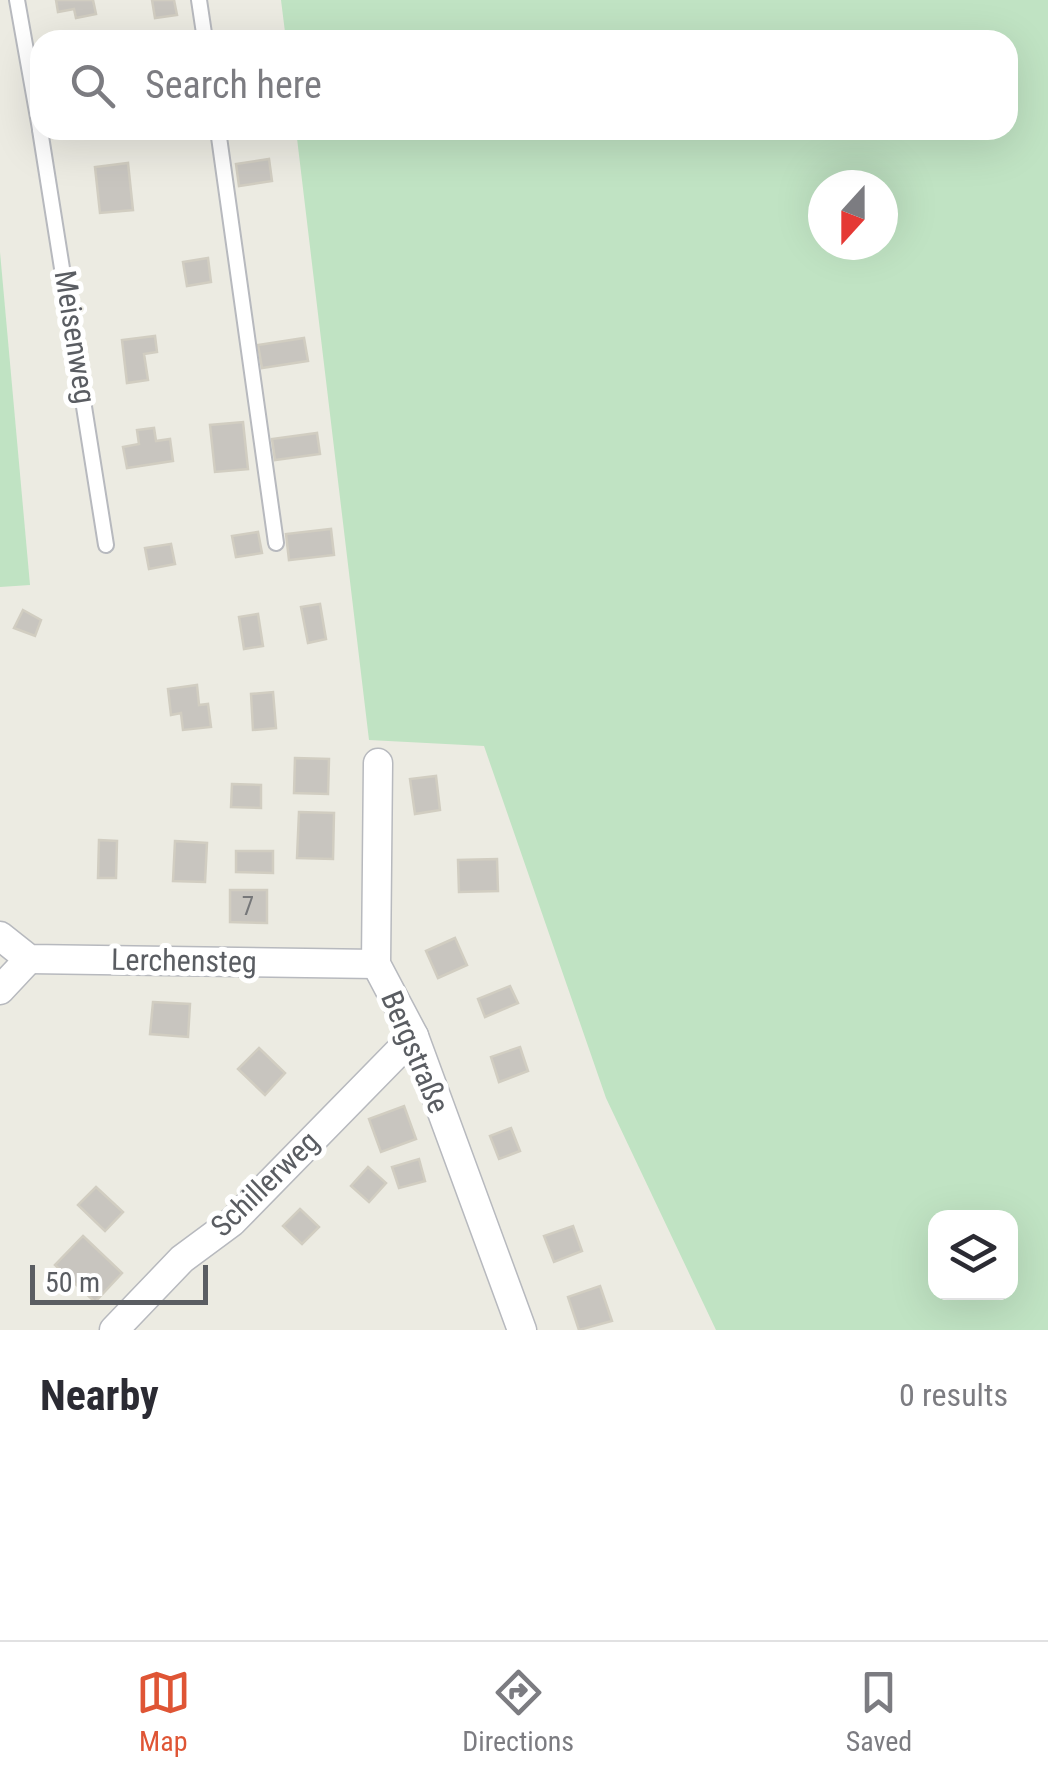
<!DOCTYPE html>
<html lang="en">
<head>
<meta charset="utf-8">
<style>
	:root { --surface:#fff; --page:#f2f2f3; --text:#2b2b33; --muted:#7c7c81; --line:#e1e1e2; --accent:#df5535 }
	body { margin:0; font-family:"Roboto Condensed",sans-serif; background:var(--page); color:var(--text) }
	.controls { position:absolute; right:30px; bottom:30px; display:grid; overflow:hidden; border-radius:20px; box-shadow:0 10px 40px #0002 }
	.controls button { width:90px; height:90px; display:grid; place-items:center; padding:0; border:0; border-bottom:2px solid var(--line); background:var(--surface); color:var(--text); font:50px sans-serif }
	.compass { position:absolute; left:808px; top:170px; width:90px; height:90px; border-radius:50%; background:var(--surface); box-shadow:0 10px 40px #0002; rotate:201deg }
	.scale { position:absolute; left:30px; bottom:25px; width:178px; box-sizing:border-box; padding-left:10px; border:5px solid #5a5d62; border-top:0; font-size:28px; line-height:35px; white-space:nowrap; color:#5a5d62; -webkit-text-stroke:8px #fff; paint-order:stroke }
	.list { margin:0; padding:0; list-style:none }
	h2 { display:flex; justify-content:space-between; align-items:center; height:130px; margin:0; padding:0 40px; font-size:42px }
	h2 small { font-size:32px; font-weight:400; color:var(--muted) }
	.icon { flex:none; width:55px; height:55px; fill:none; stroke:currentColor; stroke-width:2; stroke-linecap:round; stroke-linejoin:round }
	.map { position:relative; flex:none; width:1048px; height:1330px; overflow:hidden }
	.search { position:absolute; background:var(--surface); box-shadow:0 10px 40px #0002; left:30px; right:30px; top:30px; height:110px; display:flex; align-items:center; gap:25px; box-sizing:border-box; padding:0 35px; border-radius:30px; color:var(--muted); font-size:38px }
	.sheet { height:310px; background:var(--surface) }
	nav { display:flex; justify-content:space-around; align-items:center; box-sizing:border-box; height:140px; border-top:2px solid var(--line); background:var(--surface); font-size:28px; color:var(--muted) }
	nav a { display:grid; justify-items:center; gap:5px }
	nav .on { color:var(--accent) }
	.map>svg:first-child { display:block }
	.green { fill:#c0e3c3; fill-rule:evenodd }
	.building { fill:#c8c5bf; stroke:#d1cdc1; stroke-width:2.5 }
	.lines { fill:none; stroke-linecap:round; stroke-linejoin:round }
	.lane-casing { stroke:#b7b9be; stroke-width:18 }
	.street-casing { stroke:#b7b9be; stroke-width:31 }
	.lane { stroke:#fff; stroke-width:14 }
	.street { stroke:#fff; stroke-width:28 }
	.labels { text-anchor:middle; stroke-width:10; stroke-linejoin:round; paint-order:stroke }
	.number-label { font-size:25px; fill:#767779 }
	.street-label { font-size:30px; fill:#5a5d62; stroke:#fff }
</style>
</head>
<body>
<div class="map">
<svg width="1048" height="1330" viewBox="0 0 1048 1330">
	<rect width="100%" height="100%" fill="#ecebe2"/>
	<g class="green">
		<path d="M281,0H1048V1330H716L606,1098L484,746L369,740L296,130H1008V40H286ZM883,185V245H823V185ZM936,1218H1010V1292H936Z"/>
		<polygon points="0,252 30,585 0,587"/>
	</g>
	<g class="building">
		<polygon points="56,0 93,0 96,14 76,18 74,9 58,12"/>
		<polygon points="152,0 174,0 177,15 155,18"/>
		<polygon points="269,159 272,181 239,186 236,164"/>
		<polygon points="128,163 133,210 100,213 95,167"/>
		<polygon points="208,258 211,282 187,286 183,262"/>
		<polygon points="155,336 157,352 144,354 148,380 127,383 122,340"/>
		<polygon points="304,338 308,361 262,368 258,345"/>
		<polygon points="243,422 248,469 215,472 210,425"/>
		<polygon points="154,428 156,441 170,439 173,461 127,468 123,447 139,444 137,430"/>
		<polygon points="317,433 320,454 275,460 272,439"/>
		<polygon points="331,529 334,555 289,560 286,534"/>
		<polygon points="258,532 262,553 236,557 232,536"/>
		<polygon points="171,544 175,564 149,569 145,548"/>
		<polygon points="320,604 326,639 308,643 301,607"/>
		<polygon points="23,610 41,620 35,636 14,628"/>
		<polygon points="258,614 263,646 244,649 239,617"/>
		<polygon points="197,685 199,705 208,704 211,727 183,730 181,713 171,715 168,689"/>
		<polygon points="273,692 276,728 253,730 251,694"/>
		<polygon points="295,758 329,759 328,794 294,793"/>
		<polygon points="436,776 440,810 415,814 410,779"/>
		<polygon points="232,784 261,785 261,808 231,807"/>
		<polygon points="299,812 334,813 333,859 297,858"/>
		<polygon points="99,840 117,841 116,878 98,878"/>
		<polygon points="175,841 207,843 205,882 173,881"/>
		<polygon points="236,851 273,851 273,873 236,872"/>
		<polygon points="497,859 498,891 459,892 458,860"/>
		<polygon points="230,890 267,890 267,923 230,922"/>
		<polygon points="455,938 467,965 438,978 426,951"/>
		<polygon points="510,986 518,1003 485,1017 478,999"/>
		<polygon points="153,1002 190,1004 188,1037 150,1034"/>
		<polygon points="520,1047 528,1071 499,1082 491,1057"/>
		<polygon points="259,1048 285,1073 265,1095 238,1069"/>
		<polygon points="404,1106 416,1139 381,1152 369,1119"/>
		<polygon points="511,1128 520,1151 499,1159 490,1136"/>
		<polygon points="419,1159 425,1181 399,1188 392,1167"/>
		<polygon points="368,1167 386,1183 369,1202 351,1186"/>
		<polygon points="96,1187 123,1212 105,1231 78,1205"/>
		<polygon points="300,1209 319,1227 302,1244 283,1226"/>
		<polygon points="573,1226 582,1251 554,1262 544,1236"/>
		<polygon points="83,1236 122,1273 95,1302 55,1265"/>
		<polygon points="600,1286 612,1321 579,1330 568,1297"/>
	</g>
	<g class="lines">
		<defs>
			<g id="lane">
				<polyline points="17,0 40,129"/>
				<polyline points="199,0 205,40"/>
				<polyline points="40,130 106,545"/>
				<polyline points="218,130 276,543"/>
			</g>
			<g id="street">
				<polyline points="378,763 376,964 414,1036 522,1330"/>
				<polyline points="0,936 29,959 376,964"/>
				<polyline points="0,990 29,959"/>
				<polyline points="114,1330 182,1259 232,1222 414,1036"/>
			</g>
		</defs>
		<use href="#lane" class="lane-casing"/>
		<use href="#street" class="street-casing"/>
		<use href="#lane" class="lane"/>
		<use href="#street" class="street"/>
	</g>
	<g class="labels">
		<g class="number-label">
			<text x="248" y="915">7</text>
		</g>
		<g class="street-label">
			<text transform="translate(75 337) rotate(81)" y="10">Meisenweg</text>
			<text transform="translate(184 961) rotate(1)" y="10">Lerchensteg</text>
			<text transform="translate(415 1052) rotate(67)" y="10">Bergstraße</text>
			<text transform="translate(265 1184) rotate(-44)" y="10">Schillerweg</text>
		</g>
	</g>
</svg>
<div class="controls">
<button><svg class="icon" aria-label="layers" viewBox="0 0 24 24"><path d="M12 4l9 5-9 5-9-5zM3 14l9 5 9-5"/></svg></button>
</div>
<svg class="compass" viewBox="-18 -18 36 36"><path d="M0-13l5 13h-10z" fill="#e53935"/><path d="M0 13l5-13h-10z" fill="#7c7c81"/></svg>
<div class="scale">50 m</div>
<div class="search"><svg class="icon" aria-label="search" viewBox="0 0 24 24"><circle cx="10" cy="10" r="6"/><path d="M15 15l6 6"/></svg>Search here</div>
</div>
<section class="sheet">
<h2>Nearby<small>0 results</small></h2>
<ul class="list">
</ul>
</section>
<nav>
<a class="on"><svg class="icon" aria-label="map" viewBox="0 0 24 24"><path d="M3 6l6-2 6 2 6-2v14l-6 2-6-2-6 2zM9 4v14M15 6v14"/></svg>Map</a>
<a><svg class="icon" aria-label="directions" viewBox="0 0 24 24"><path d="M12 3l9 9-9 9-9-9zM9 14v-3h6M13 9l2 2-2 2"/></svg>Directions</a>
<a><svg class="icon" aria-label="saved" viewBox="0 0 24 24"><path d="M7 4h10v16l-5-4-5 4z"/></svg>Saved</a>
</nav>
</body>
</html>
